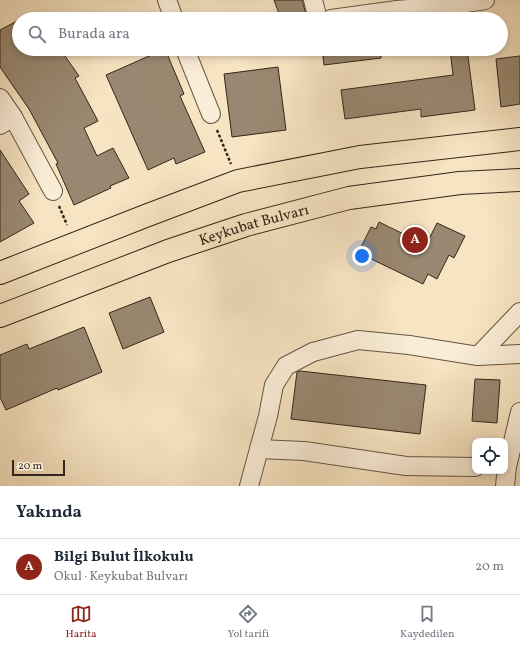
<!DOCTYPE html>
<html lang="tr">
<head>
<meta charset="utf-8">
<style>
	:root { --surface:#fff; --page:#f2f2f3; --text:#1f2937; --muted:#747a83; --line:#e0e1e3; --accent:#8f2418 }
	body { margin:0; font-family:Vollkorn,serif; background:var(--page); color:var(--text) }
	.controls { position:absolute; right:12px; bottom:12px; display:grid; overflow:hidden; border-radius:8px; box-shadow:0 2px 6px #0003 }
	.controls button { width:36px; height:36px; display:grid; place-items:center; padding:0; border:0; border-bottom:1px solid var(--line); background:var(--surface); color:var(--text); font:20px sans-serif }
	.scale { position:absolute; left:12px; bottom:10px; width:53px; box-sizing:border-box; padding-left:4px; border:2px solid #34251a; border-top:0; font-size:11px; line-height:14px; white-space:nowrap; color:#34251a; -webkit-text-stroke:3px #faedd7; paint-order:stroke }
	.you { position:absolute; left:362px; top:256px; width:14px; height:14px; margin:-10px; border:3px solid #fff; border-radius:50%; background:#1a73e8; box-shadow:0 0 0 6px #1a73e833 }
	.badge { display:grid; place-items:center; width:26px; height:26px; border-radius:50%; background:var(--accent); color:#fff; font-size:13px; font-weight:700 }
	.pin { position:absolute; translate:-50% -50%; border:2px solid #fff; box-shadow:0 1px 4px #0006 }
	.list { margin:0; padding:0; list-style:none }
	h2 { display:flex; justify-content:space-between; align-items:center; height:52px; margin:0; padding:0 16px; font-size:17px }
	h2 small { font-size:13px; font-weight:400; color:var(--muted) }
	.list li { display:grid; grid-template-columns:26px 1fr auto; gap:12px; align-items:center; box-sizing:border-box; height:56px; padding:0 16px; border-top:1px solid var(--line) }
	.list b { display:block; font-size:15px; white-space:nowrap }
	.list p { margin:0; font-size:13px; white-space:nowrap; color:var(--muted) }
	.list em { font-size:13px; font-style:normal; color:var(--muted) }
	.icon { flex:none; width:22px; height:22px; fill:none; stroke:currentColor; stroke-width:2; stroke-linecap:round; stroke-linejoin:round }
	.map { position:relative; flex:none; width:520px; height:486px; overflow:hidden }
	.search { position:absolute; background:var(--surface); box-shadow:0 2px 6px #0003; left:12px; right:12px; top:12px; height:44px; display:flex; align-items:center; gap:10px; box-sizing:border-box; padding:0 14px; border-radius:22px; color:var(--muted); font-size:15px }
	.sheet { height:108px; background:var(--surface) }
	nav { display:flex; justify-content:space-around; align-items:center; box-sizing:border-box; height:56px; border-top:1px solid var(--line); background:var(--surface); font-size:11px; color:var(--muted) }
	nav a { display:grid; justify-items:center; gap:2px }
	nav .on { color:var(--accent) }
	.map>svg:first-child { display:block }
	.building { fill:#998871; stroke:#34251a }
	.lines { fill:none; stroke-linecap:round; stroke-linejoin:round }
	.street-casing { stroke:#655544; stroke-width:20 }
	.highway-casing { stroke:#34251a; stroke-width:24 }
	.path { stroke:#34251a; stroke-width:2.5; stroke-dasharray:3 2; stroke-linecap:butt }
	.street { stroke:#faedd7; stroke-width:18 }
	.highway { stroke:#f7e4c2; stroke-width:22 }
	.labels { text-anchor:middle; stroke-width:3; stroke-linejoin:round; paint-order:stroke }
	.street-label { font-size:15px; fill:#34251a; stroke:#faedd7 }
</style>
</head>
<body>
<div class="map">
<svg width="520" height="486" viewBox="0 0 520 486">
	<rect width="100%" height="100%" fill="#f7e4c2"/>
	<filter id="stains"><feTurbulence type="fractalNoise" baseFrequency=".005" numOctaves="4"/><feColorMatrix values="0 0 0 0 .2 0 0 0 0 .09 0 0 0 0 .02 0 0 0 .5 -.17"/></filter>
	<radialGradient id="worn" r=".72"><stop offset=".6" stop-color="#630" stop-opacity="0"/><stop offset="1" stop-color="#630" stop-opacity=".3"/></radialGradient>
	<g class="building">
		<polygon points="274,0 302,0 306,14 292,19 281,19"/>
		<polygon points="19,20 19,49 60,49 79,76 75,78 98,121 84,128 97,156 113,148 129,178 110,186 111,188 74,205 56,164 58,163 29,109 0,67 0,30"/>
		<polygon points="165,49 184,94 180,96 205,152 176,164 174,158 148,170 106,75"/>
		<polygon points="322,49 381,49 381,58 324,65"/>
		<polygon points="450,49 467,49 475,110 421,117 421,109 345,119 341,90 453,75"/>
		<polygon points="520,56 520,104 501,107 496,59"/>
		<polygon points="278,67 286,130 232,137 224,74"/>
		<polygon points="0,150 29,194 19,201 34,223 0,242"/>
		<polygon points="379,222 426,245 437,223 465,236 454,258 449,255 437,279 428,274 423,284 363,255 366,249 361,247 371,227 376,229"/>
		<polygon points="150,297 164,332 123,349 109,313"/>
		<polygon points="84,327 102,372 58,390 57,388 6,410 0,397 0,355 27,344 29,349"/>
		<polygon points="300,371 426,385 420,434 291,419 297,372"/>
		<polygon points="475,379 500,380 497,423 472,421"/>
	</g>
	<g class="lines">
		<defs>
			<g id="street">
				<polyline points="167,0 174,19"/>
				<polyline points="313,0 318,19"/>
				<polyline points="331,19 397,10 454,5 485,0"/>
				<polyline points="185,49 211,114"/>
				<polyline points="0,98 13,117 53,191"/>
				<polyline points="0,125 13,117"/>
				<polyline points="478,356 520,312"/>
				<polyline points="259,449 304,451 406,466 475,467"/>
				<polyline points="249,486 268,416 274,385 286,366 313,352 358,340 409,345 478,356 520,354"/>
				<polyline points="505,486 507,467 520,412"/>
			</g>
			<g id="highway">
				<polyline points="0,273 148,215 238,181 360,157 520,139"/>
				<path id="s1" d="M0,316L168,251L246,225L349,198L460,183L520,180"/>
			</g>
		</defs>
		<use href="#street" class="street-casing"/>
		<use href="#highway" class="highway-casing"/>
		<g class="path">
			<polyline points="217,130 231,164"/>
			<polyline points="59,206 67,225"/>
		</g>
		<use href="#street" class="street"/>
		<use href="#highway" class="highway"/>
	</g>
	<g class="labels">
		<g class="street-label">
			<text dy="5" stroke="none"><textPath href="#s1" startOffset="270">Keykubat Bulvarı</textPath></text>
		</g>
	</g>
	<rect width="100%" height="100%" filter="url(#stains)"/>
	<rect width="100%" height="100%" fill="url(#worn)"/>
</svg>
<div class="controls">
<button><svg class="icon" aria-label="locate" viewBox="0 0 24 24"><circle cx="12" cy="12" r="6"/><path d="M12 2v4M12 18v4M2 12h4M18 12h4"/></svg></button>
</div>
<div class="scale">20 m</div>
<div class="you"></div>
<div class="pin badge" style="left:415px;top:240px">A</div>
<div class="search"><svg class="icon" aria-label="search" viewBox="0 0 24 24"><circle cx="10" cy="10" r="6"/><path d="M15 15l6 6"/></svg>Burada ara</div>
</div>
<section class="sheet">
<h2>Yakında<small></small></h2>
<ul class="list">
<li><span class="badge">A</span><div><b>Bilgi Bulut İlkokulu</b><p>Okul · Keykubat Bulvarı</p></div><em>20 m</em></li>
</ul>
</section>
<nav>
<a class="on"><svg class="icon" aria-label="map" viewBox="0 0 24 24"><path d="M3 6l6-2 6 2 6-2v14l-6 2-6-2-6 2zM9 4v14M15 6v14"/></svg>Harita</a>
<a><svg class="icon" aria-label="directions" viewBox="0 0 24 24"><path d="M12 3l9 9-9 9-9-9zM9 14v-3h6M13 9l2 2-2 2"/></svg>Yol tarifi</a>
<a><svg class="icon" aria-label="saved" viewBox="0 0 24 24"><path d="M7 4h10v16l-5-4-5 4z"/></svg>Kaydedilen</a>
</nav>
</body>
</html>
